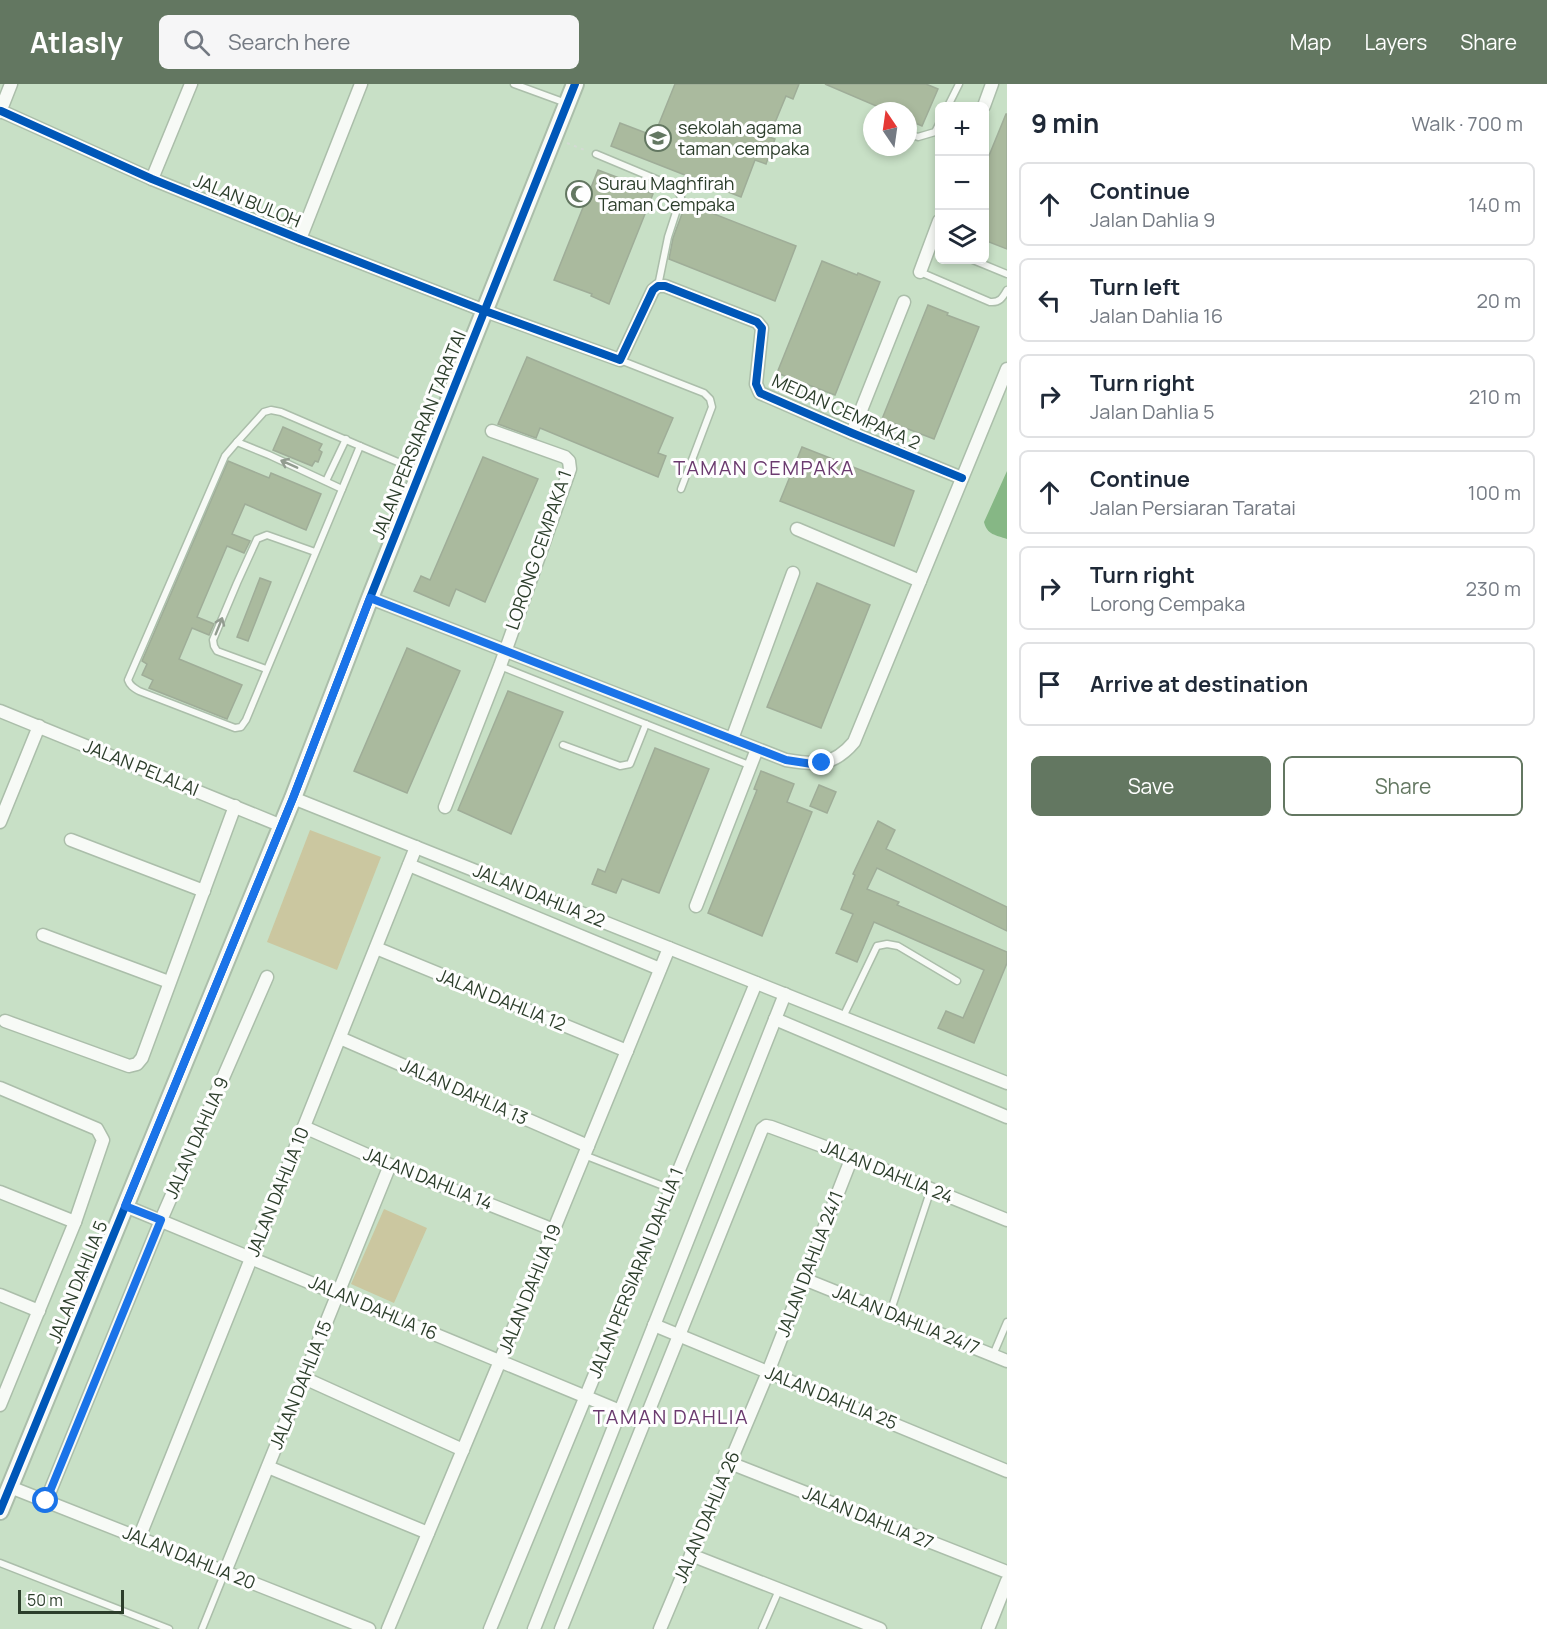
<!DOCTYPE html>
<html lang="en">
<head>
<meta charset="utf-8">
<style>
	:root { --surface:#fff; --page:#f6f6f7; --text:#1f2937; --muted:#747a83; --line:#e0e1e3; --accent:#637761 }
	body { margin:0; font-family:Manrope,sans-serif; background:var(--page); color:var(--text) }
	.controls { position:absolute; right:18px; top:18px; display:grid; overflow:hidden; border-radius:9px; box-shadow:0 3px 9px #0003 }
	.controls button { width:54px; height:54px; display:grid; place-items:center; padding:0; border:0; border-bottom:2px solid var(--line); background:var(--surface); color:var(--text); font:30px sans-serif }
	.compass { position:absolute; left:863px; top:18px; width:54px; height:54px; border-radius:50%; background:var(--surface); box-shadow:0 3px 9px #0003; rotate:347deg }
	.scale { position:absolute; left:18px; bottom:15px; width:106px; box-sizing:border-box; padding-left:6px; border:3px solid #2c3e2b; border-top:0; font-size:16px; line-height:21px; white-space:nowrap; color:#2c3e2b; -webkit-text-stroke:4px #fefefe; paint-order:stroke }
	.stop { position:absolute; width:18px; height:18px; margin:-14px; border:4px solid #1a73e8; border-radius:50%; background:#fff }
	.stop.end { background:#1a73e8; border-color:#fff; box-shadow:0 2px 6px #0008 }
	.list { margin:0; padding:0; list-style:none }
	h2 { display:flex; justify-content:space-between; align-items:center; height:78px; margin:0; padding:0 24px; font-size:26px }
	h2 small { font-size:20px; font-weight:400; color:var(--muted) }
	.list li { display:grid; grid-template-columns:39px 1fr auto; gap:18px; align-items:center; box-sizing:border-box; height:84px; margin:0 12px 12px; padding:0 12px; border:2px solid var(--line); border-radius:9px }
	.list b { display:block; font-size:22px; white-space:nowrap }
	.list p { margin:0; font-size:20px; white-space:nowrap; color:var(--muted) }
	.list em { font-size:20px; font-style:normal; color:var(--muted) }
	.actions { display:flex; gap:12px; padding:18px 24px }
	.actions a { flex:1; padding:14px 0; border:2px solid var(--accent); border-radius:9px; text-align:center; font-size:21px; color:var(--accent) }
	.actions .main { background:var(--accent); color:#fff }
	.icon { flex:none; width:33px; height:33px; fill:none; stroke:currentColor; stroke-width:2; stroke-linecap:round; stroke-linejoin:round }
	.map { position:relative; flex:none; width:1007px; height:1545px; overflow:hidden }
	header { display:flex; align-items:center; gap:36px; box-sizing:border-box; height:84px; padding:0 30px; background:var(--accent); color:#fff }
	header strong { font-size:28px }
	nav { display:flex; gap:33px; margin-inline-start:auto; font-size:21px }
	.search { width:420px; height:54px; background:var(--page); display:flex; align-items:center; gap:15px; box-sizing:border-box; padding:0 21px; border-radius:9px; color:var(--muted); font-size:22px }
	main { display:flex }
	aside { flex:1; background:var(--surface) }
	.map>svg:first-child { display:block }
	.green { fill:#cbc7a0 }
	.water { fill:#86b785 }
	.building { fill:#aaba9e; stroke:#9fad98; stroke-width:1.5 }
	.lines { fill:none; stroke-linecap:round; stroke-linejoin:round }
	.lane-casing { stroke:#abbeaa; stroke-width:9 }
	.street-casing { stroke:#abbeaa; stroke-width:15 }
	.secondary-casing { stroke:#abbeaa; stroke-width:20 }
	.path { stroke:#d3dbd3; stroke-width:2; stroke-dasharray:3 4.5; stroke-linecap:butt }
	.lane { stroke:#f7faf6; stroke-width:6 }
	.street { stroke:#f7faf6; stroke-width:12 }
	.secondary { stroke:#f7faf6; stroke-width:16 }
	.cycleway-casing { stroke:#fefefe; stroke-width:11 }
	.cycleway { stroke:#0057b8; stroke-width:8 }
	.oneway { stroke:#929c90 }
	.route { stroke:#1a73e8; stroke-width:8 }
	.labels { text-anchor:middle; stroke-width:6; stroke-linejoin:round; paint-order:stroke }
	.poi-label { font-size:18px; fill:#2c3e2b; stroke:#fefefe; text-anchor:start }
	.street-label { font-size:18px; fill:#2c3e2b; stroke:#fefefe }
	.neighbourhood-label { font-size:20px; letter-spacing:1.5px; fill:#6b3b6f; stroke:#fefefe }
</style>
</head>
<body>
<header>
<strong>Atlasly</strong>
<div class="search"><svg class="icon" aria-label="search" viewBox="0 0 24 24"><circle cx="10" cy="10" r="6"/><path d="M15 15l6 6"/></svg>Search here</div>
<nav><a>Map</a><a>Layers</a><a>Share</a></nav>
</header>
<main>
<div class="map">
<svg width="1007" height="1545" viewBox="0 0 1007 1545">
	<rect width="100%" height="100%" fill="#c8e0c6"/>
	<g class="green">
		<polygon points="310,746 381,773 337,886 267,858"/>
		<polygon points="384,1125 427,1144 394,1219 351,1200"/>
	</g>
	<path class="water" d="M1007,387V455C996,451 987,451 984,438Z"/>
	<g class="building">
		<polygon points="675,0 799,0 793,15 786,12 769,53 775,55 766,80 755,76 741,113 611,62 620,39 654,52"/>
		<polygon points="825,0 926,0 938,5 922,42 908,36 908,27 888,27"/>
		<polygon points="1006,30 1007,30 1007,165 984,156 984,84"/>
		<polygon points="598,86 619,94 618,96 653,110 609,220 591,212 592,210 554,196"/>
		<polygon points="686,119 796,162 775,217 669,175 673,154"/>
		<polygon points="822,177 857,191 858,189 880,198 835,311 777,289"/>
		<polygon points="928,221 948,229 947,231 979,243 934,355 882,335"/>
		<polygon points="527,273 673,334 658,369 666,372 658,393 540,344 536,354 498,340"/>
		<polygon points="283,343 322,360 319,366 322,368 318,378 315,377 312,382 273,366"/>
		<polygon points="802,363 914,407 894,462 780,417"/>
		<polygon points="483,373 538,395 485,518 456,505 449,522 414,507 421,492 430,496"/>
		<polygon points="228,377 269,394 271,389 321,410 306,446 245,420 232,450 250,457 244,469 227,462 197,533 214,540 209,551 192,544 179,575 242,601 227,635 149,604 153,596 142,591 147,580 142,577"/>
		<polygon points="260,494 271,498 248,557 237,553"/>
		<polygon points="817,499 870,521 821,644 767,623"/>
		<polygon points="407,564 460,587 407,709 354,687"/>
		<polygon points="508,607 563,628 511,750 458,726"/>
		<polygon points="655,664 709,685 659,809 622,795 616,809 592,800 598,785 605,788"/>
		<polygon points="761,687 794,700 787,718 812,728 762,852 708,829 757,706 754,705"/>
		<polygon points="819,701 836,708 827,729 810,722"/>
		<polygon points="878,737 895,746 886,765 1007,823 1007,847 877,784 867,805 899,818 897,821 1007,868 1007,879 974,959 938,944 946,927 963,934 984,886 874,838 857,878 836,869 853,830 841,825 855,791 853,790"/>
	</g>
	<g class="lines">
		<defs>
			<g id="lane">
				<polyline points="514,0 566,19"/>
				<polyline points="948,22 959,0"/>
				<polyline points="908,50 918,53 935,48 939,40"/>
				<polyline points="596,70 675,103 681,113 668,153 658,202"/>
				<polyline points="973,176 1007,190"/>
				<path d="M920,188L990,218C1000,219 1003,213 1007,206"/>
				<polyline points="620,276 704,309 710,315 712,323 681,405"/>
				<path d="M237,358L225,372L128,596C130,602 134,604 139,607L235,644L241,643L246,636L360,362L419,387"/>
				<polyline points="326,397 346,355"/>
				<polyline points="342,405 269,371 237,358 264,328 271,326 281,328 360,362"/>
				<polyline points="500,582 749,681"/>
				<polyline points="266,585 217,567 214,562 213,556 237,499 257,455 267,451 315,468"/>
				<polyline points="563,661 620,682 630,680 646,640"/>
				<polyline points="843,933 877,862 887,860 898,862 957,897"/>
				<polyline points="584,1071 671,1105"/>
				<polyline points="890,1229 931,1105"/>
				<polyline points="993,1271 1007,1238"/>
				<polyline points="0,1479 169,1545"/>
				<polyline points="202,1545 225,1488"/>
				<polyline points="762,1545 779,1506"/>
			</g>
			<g id="street">
				<polyline points="984,22 992,0"/>
				<polyline points="1,27 152,95 300,155 485,227 620,276 653,206 658,202 665,202 757,238 762,244 756,300 760,309 852,349 962,394"/>
				<polyline points="0,28 11,0"/>
				<polyline points="152,95 191,0"/>
				<polyline points="300,155 361,0"/>
				<polyline points="920,188 939,137"/>
				<polyline points="852,349 904,218"/>
				<polyline points="797,445 920,497"/>
				<path d="M370,514L786,676C815,681 833,683 854,658L1007,285"/>
				<polyline points="0,627 282,742"/>
				<polyline points="732,655 793,489"/>
				<polyline points="293,714 1007,999"/>
				<polyline points="445,723 500,582 570,385 569,377 565,373 492,347"/>
				<polyline points="0,738 39,642"/>
				<polyline points="71,756 204,807"/>
				<polyline points="409,781 660,885"/>
				<polyline points="696,822 757,665"/>
				<polyline points="43,851 169,898"/>
				<polyline points="376,864 627,967"/>
				<polyline points="775,935 1007,1033"/>
				<polyline points="5,937 129,982 137,980 142,974 235,722"/>
				<polyline points="340,954 588,1062"/>
				<polyline points="0,1004 97,1045 103,1056 75,1138 0,1321"/>
				<polyline points="304,1043 390,1081 554,1146"/>
				<polyline points="0,1108 75,1138"/>
				<polyline points="125,1122 620,1327"/>
				<polyline points="804,1195 1007,1277"/>
				<polyline points="0,1211 39,1227"/>
				<polyline points="654,1241 1007,1387"/>
				<polyline points="304,1294 463,1366"/>
				<polyline points="730,1379 1007,1488"/>
				<polyline points="268,1383 428,1449"/>
				<polyline points="10,1403 369,1545"/>
				<polyline points="46,1417 161,1136 267,893"/>
				<polyline points="139,1454 416,763"/>
				<polyline points="691,1471 880,1545"/>
				<polyline points="225,1488 390,1081"/>
				<polyline points="388,1545 500,1277 669,864"/>
				<polyline points="490,1545 756,899"/>
				<polyline points="534,1545 785,910"/>
				<polyline points="561,1545 762,1045 766,1042 771,1043 852,1073 1007,1136"/>
				<polyline points="660,1545 768,1288 852,1073"/>
				<polyline points="988,1545 1007,1497"/>
			</g>
			<polyline id="secondary" points="0,1427 293,714 370,514 575,0"/>
		</defs>
		<use href="#lane" class="lane-casing"/>
		<use href="#street" class="street-casing"/>
		<use href="#secondary" class="secondary-casing"/>
		<polyline class="path" points="567,59 587,67"/>
		<use href="#lane" class="lane"/>
		<use href="#street" class="street"/>
		<use href="#secondary" class="secondary"/>
		<defs>
			<g id="cycleway">
				<polyline points="1,27 152,95 300,155 485,227 620,276 653,206 658,202 665,202 757,238 762,244 756,300 760,309 852,349 962,394"/>
				<polyline points="0,1427 293,714 370,514 575,0"/>
			</g>
		</defs>
		<use href="#cycleway" class="cycleway-casing"/>
		<use href="#cycleway" class="cycleway"/>
	</g>
	<defs><path id="oneway-shaft" d="M-6 0H5M1.5-3L5.5 0L1.5 3" fill="none" stroke-width="1.6" stroke-linecap="round" stroke-linejoin="round" transform="scale(1.5)"/></defs>
	<g class="oneway">
		<use href="#oneway-shaft" transform="translate(289 380) rotate(-156)"/>
		<use href="#oneway-shaft" transform="translate(219 542) rotate(-68)"/>
	</g>
	<g class="lines">
		<polyline class="route" points="46,1417 161,1136 125,1122 293,714 370,514 786,676 812,680 822,679"/>
	</g>
	<defs>
		<symbol id="school-ring" viewBox="-11 -11 22 22"><circle r="9.5" fill="#fefefe" stroke="#637761" stroke-width="1.5"/><path d="M0-5L7-2L0 1L-7-2ZM-4 1L0 2.5L4 1V4Q0 6-4 4Z" fill="#637761"/></symbol>
		<symbol id="mosque-ring" viewBox="-11 -11 22 22"><circle r="9.5" fill="#fefefe" stroke="#637761" stroke-width="1.5"/><path d="M3.5-4.9A6 6 0 1 0 3.5 4.9A5 5 0 1 1 3.5-4.9Z" fill="#637761"/></symbol>
	</defs>
	<g fill-rule="evenodd">
		<use href="#school-ring" x="643" y="39" width="30" height="30"/>
		<use href="#mosque-ring" x="564" y="95" width="30" height="30"/>
	</g>
	<g class="labels">
		<g class="poi-label">
			<text x="678" y="50">sekolah agama<tspan x="678" dy="21">taman cempaka</tspan></text>
			<text x="598" y="106">Surau Maghfirah<tspan x="598" dy="21">Taman Cempaka</tspan></text>
		</g>
		<g class="street-label">
			<text transform="translate(247 117) rotate(22)" y="6">JALAN BULOH</text>
			<text transform="translate(846 328) rotate(24)" y="6">MEDAN CEMPAKA 2</text>
			<text transform="translate(419 351) rotate(-68)" y="6">JALAN PERSIARAN TARATAI</text>
			<text transform="translate(539 466) rotate(-71)" y="6">LORONG CEMPAKA 1</text>
			<text transform="translate(141 684) rotate(22)" y="6">JALAN PELALAI</text>
			<text transform="translate(539 812) rotate(22)" y="6">JALAN DAHLIA 22</text>
			<text transform="translate(501 916) rotate(22)" y="6">JALAN DAHLIA 12</text>
			<text transform="translate(464 1008) rotate(24)" y="6">JALAN DAHLIA 13</text>
			<text transform="translate(197 1054) rotate(-66)" y="6">JALAN DAHLIA 9</text>
			<text transform="translate(887 1088) rotate(22)" y="6">JALAN DAHLIA 24</text>
			<text transform="translate(428 1095) rotate(22)" y="6">JALAN DAHLIA 14</text>
			<text transform="translate(278 1108) rotate(-68)" y="6">JALAN DAHLIA 10</text>
			<text transform="translate(810 1180) rotate(-69)" y="6">JALAN DAHLIA 24/1</text>
			<text transform="translate(636 1189) rotate(-68)" y="6">JALAN PERSIARAN DAHLIA 1</text>
			<text transform="translate(78 1198) rotate(-68)" y="6">JALAN DAHLIA 5</text>
			<text transform="translate(530 1205) rotate(-68)" y="6">JALAN DAHLIA 19</text>
			<text transform="translate(373 1224) rotate(23)" y="6">JALAN DAHLIA 16</text>
			<text transform="translate(906 1236) rotate(22)" y="6">JALAN DAHLIA 24/7</text>
			<text transform="translate(301 1301) rotate(-68)" y="6">JALAN DAHLIA 15</text>
			<text transform="translate(831 1314) rotate(22)" y="6">JALAN DAHLIA 25</text>
			<text transform="translate(707 1433) rotate(-67)" y="6">JALAN DAHLIA 26</text>
			<text transform="translate(868 1434) rotate(22)" y="6">JALAN DAHLIA 27</text>
			<text transform="translate(189 1474) rotate(22)" y="6">JALAN DAHLIA 20</text>
		</g>
		<g class="neighbourhood-label">
			<text x="764" y="391">TAMAN CEMPAKA</text>
			<text x="671" y="1340">TAMAN DAHLIA</text>
		</g>
	</g>
</svg>
<div class="controls">
<button>+</button>
<button>−</button>
<button><svg class="icon" aria-label="layers" viewBox="0 0 24 24"><path d="M12 4l9 5-9 5-9-5zM3 14l9 5 9-5"/></svg></button>
</div>
<svg class="compass" viewBox="-18 -18 36 36"><path d="M0-13l5 13h-10z" fill="#e53935"/><path d="M0 13l5-13h-10z" fill="#747a83"/></svg>
<div class="scale">50 m</div>
<div class="stop" style="left:46px;top:1417px"></div>
<div class="stop end" style="left:822px;top:679px"></div>
</div>
<aside>
<h2>9 min<small>Walk · 700 m</small></h2>
<ul class="list">
<li><svg class="icon" aria-label="ahead" viewBox="0 0 24 24"><path d="M12 20V5M6 11l6-6 6 6"/></svg><div><b>Continue</b><p>Jalan Dahlia 9</p></div><em>140 m</em></li>
<li><svg class="icon" aria-label="left" viewBox="0 0 24 24"><path d="M17 20v-9H6M10 6l-5 5 5 5"/></svg><div><b>Turn left</b><p>Jalan Dahlia 16</p></div><em>20 m</em></li>
<li><svg class="icon" aria-label="right" viewBox="0 0 24 24"><path d="M7 20v-9h11M14 6l5 5-5 5"/></svg><div><b>Turn right</b><p>Jalan Dahlia 5</p></div><em>210 m</em></li>
<li><svg class="icon" aria-label="ahead" viewBox="0 0 24 24"><path d="M12 20V5M6 11l6-6 6 6"/></svg><div><b>Continue</b><p>Jalan Persiaran Taratai</p></div><em>100 m</em></li>
<li><svg class="icon" aria-label="right" viewBox="0 0 24 24"><path d="M7 20v-9h11M14 6l5 5-5 5"/></svg><div><b>Turn right</b><p>Lorong Cempaka</p></div><em>230 m</em></li>
<li><svg class="icon" aria-label="arrive" viewBox="0 0 24 24"><path d="M6 21V4h12l-3 4 3 4H6"/></svg><div><b>Arrive at destination</b></div></li>
</ul>
<div class="actions"><a class="main">Save</a><a>Share</a></div>
</aside>
</main>
</body>
</html>
